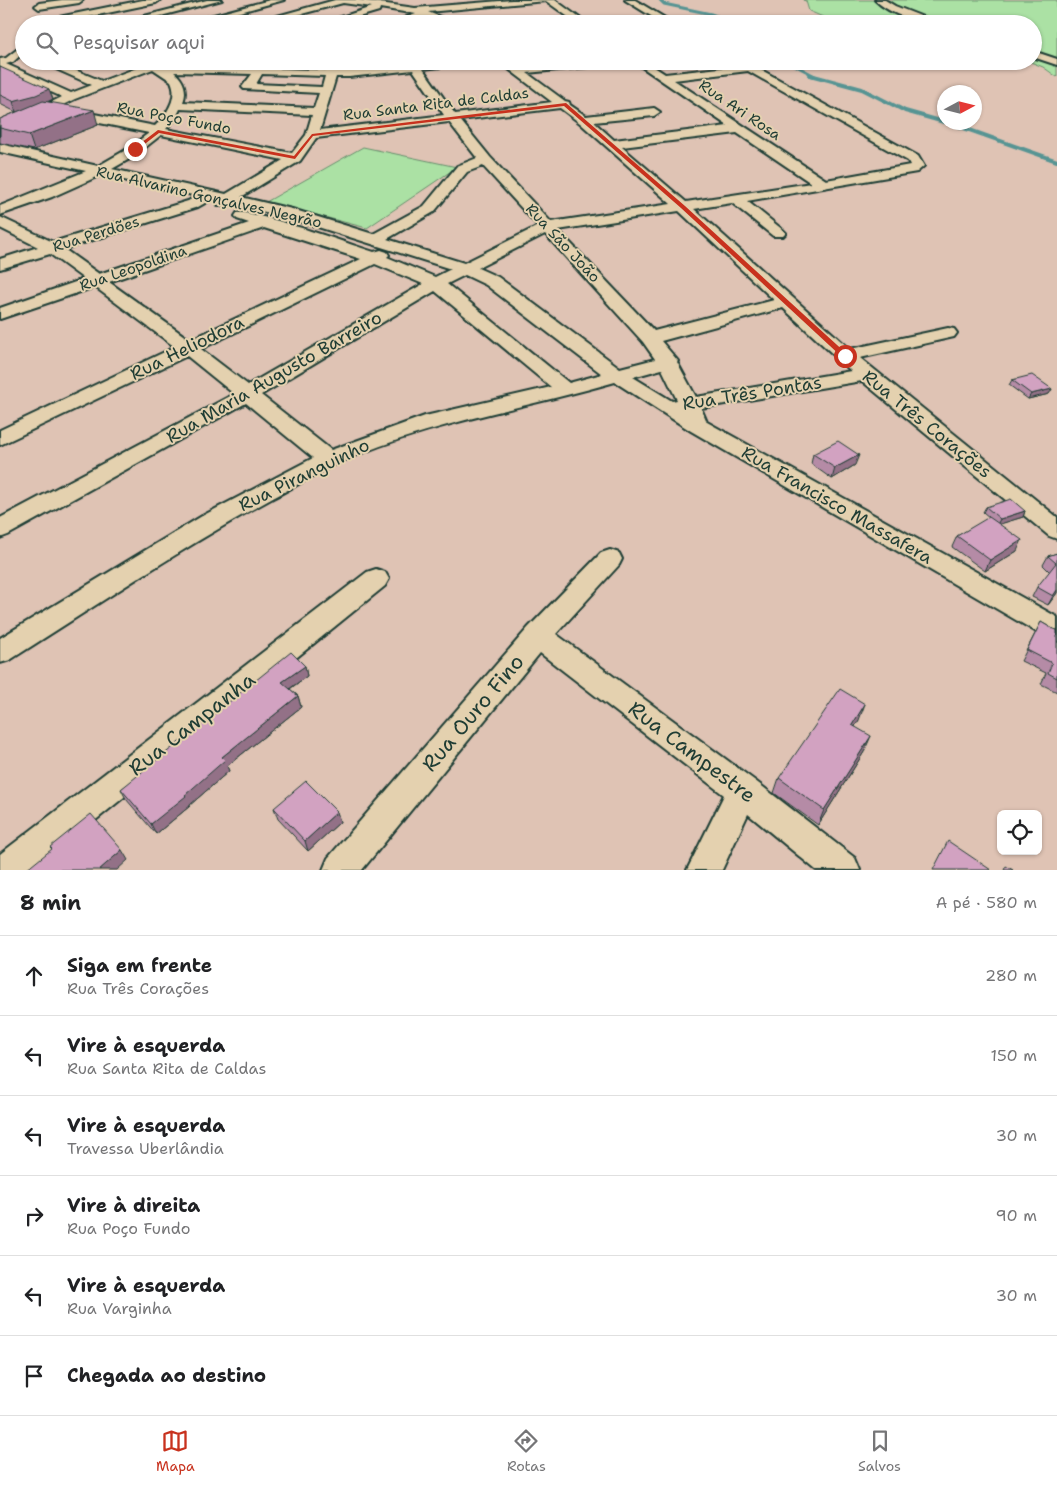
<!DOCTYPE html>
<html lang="pt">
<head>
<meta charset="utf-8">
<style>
	:root { --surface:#fff; --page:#f2f2f2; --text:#202124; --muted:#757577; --line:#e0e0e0; --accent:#c8321e }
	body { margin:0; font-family:"Shantell Sans",sans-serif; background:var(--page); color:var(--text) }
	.controls { position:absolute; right:15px; bottom:15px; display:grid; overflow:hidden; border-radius:8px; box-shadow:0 1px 4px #0004 }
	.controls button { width:45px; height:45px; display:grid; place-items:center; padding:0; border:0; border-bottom:1px solid var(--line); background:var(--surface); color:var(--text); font:25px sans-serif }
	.compass { position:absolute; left:937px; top:85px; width:45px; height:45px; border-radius:50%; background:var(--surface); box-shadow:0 1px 4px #0004; rotate:83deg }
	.stop { position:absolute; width:15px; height:15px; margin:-11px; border:4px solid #c8321e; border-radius:50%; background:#fff }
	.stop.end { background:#c8321e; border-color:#fff; box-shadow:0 1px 5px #0008 }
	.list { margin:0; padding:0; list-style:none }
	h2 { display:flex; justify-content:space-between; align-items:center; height:65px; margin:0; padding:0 20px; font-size:21px }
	h2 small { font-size:16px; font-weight:400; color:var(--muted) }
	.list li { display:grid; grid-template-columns:32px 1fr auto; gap:15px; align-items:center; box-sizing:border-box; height:80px; padding:0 20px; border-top:1px solid var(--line) }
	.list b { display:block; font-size:19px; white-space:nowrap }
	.list p { margin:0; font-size:16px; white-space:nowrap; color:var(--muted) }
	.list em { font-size:16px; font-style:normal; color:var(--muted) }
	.icon { flex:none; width:28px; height:28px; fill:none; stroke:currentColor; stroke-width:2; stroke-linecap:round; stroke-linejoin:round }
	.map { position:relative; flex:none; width:1057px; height:870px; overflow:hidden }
	.search { position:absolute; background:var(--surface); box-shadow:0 1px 4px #0004; left:15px; right:15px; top:15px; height:55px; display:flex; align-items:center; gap:12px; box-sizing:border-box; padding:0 18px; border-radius:28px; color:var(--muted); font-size:19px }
	.sheet { height:545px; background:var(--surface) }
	nav { display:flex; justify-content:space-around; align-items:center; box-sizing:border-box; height:70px; border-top:1px solid var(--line); background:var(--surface); font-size:14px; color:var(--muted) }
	nav a { display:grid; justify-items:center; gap:2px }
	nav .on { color:var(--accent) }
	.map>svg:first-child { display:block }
	.green { fill:#abe1a4; stroke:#658f6c }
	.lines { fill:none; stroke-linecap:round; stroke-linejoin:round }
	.stream-far1 { stroke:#579493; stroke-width:3 }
	.stream { stroke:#579493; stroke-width:4 }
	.minor-casing { stroke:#1f3d34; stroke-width:4 }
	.minor { fill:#e4d1af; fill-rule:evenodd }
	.wall { fill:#b58ba6; stroke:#1f3d34 }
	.shaded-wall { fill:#937187; stroke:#1f3d34 }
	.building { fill:#d2a2c1; stroke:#1f3d34 }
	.route { fill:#c8321e }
	.labels { text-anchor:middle; stroke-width:4; stroke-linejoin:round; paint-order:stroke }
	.far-street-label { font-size:15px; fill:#1f3d34; stroke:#e4d1af }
	.street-label { font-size:18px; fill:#1f3d34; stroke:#e4d1af }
	.near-street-label { font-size:21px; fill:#1f3d34; stroke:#e4d1af }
</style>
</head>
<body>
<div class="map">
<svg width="1057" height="870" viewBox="0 0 1057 870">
	<rect width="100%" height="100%" fill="#dfc3b4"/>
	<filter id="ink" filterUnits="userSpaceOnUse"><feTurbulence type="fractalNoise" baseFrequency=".02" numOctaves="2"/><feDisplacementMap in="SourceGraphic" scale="10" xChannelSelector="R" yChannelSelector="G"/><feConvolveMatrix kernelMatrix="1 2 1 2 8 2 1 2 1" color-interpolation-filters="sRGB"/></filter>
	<g filter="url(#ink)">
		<g class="green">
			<polygon points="803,0 1057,0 1057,77 1043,67 1028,61 1033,61 1033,24 839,24 809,11 806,1"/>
			<polygon points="363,147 457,167 367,228 266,202"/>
		</g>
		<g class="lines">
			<g class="stream-far1">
				<polyline points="660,0 664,4 711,14 738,24"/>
				<polyline points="787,61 815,76"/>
			</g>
			<g class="stream">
				<polyline points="810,75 862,89 905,111 944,122"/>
				<polyline points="947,122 1057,161"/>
			</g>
			<defs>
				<g id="minor">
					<polygon points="62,0 83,0 79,3 39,9 35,6 39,3"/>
					<polygon points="143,0 160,0 156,3 54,24 35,24 39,21"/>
					<polygon points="207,0 222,0 130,24 113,24"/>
					<polygon points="270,0 284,0 196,24 180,24"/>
					<polygon points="335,0 358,0 415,8 512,0 555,0 588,24 578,24 546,1 428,12 458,24 444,24 425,17 403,24 388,24 416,14 380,8 379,11 335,24 320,24 372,7 343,3 264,24 248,24"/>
					<polygon points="625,0 635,0 675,24 664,24"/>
					<path d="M875,0H885L895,6L941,24C921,24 890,15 875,0Z"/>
					<path d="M24,44V52L13,62L6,64L71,93L92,85L38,61H53L102,81L142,66L132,61H148L160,65L349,71L407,64L404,61H416L418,63L472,61L467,64L423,69L455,114L552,102L498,61H510L519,68L590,61L593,64L588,67L527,73L565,101L569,102L570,105L586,116L654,108L660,112L654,116L594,122L614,140L728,126L633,61H645L665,74L738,66L732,61H745L918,156L924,166L917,172L747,201L783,230L786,233L783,236H773L732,203L694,209L850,349L948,328L954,329L957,333L954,337L860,358L1057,517V539L1049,536L862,381L701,408L707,422L1057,617V641L1047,638L691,431L615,382C522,409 425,423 336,464C315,474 294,487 273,498C183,547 97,605 10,660L0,663V638L202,516L313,458L246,403L8,535L0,538V518L234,394L187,356L0,445V430L175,347L95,287L0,319V308L84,279L50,254L0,269V259L38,247L0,228V217L53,242L188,201L197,196L101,175L52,197L0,215V206L86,171L0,152V144L98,166L124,151L149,133L65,116L63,113L65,110L69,109L155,126C166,115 179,98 171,81L153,69L75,99L0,136V127L62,97L0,69V59L6,58ZM413,70L444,115L320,130L336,77H349ZM748,71L908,161L910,165L826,180L674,80ZM174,72L252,74L242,87L244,89L319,93L314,108L183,102C188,90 183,79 174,72ZM262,74L325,76L322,87L256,84ZM560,108L580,123L671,204L551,222L490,157L460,120ZM180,109L312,115L306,135L292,153L166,129L175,119ZM449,122L477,158L457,166L424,206L373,234L292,209L241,197L300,161L316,138ZM737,133L811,183L686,202L622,147ZM161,135L283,160L226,194L112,169L133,157ZM483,166L538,226L464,263L387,239L434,212L467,172ZM212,199L217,201L218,205L223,206L230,204L283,216L451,269L435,277L387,257L389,255L387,252L381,250L374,252C352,245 251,209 237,213L235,216L237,219L249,223L99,274L64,249L198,207ZM679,211L774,300L654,331L558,230ZM264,228L361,259L190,340L109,282ZM545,234L643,342L655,359L620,368L498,277L478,268ZM375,264L423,284L248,385L201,349ZM465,275L486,285L602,374L569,383L447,284ZM435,291L551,387L425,416L331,450L261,395ZM783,308L851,371L696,397L677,362L678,361L661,341ZM662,369L677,400L672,401L633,377Z"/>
					<polygon points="1033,51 1057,59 1057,65 1033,57"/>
					<polygon points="610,550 619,553 622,559 619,565 556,634 754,780 855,858 860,870 816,870 748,814 722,870 687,870 724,795 540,653 362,870 323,870 328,858 528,628 601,553"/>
					<polygon points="376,569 385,572 389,579 385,586 34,870 0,870 0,854 367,572"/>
				</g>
			</defs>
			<use href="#minor" class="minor-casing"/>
			<use href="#minor" class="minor"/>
		</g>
		<g class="wall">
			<polygon points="0,67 53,99 48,102 98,125 34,150 0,143 0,119 16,112 0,104"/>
			<polygon points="1012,380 1052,389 1049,394 1028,399 1009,385"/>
			<polygon points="813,454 855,465 832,479 811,464"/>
			<polygon points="986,507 1025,511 1023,517 999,524 1017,551 985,571 952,547 957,536 990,518 983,512"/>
			<polygon points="1057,553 1057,593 1048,605 1032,597 1037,587 1050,572 1043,565 1048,556"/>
			<polygon points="1041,622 1053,629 1057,630 1057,692 1041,684 1046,673 1021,661"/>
			<polygon points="305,666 307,676 290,689 298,696 301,707 227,766 229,771 190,805 190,806 156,834 126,799 121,789"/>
			<polygon points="859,720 855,726 864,752 818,825 774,793 779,778"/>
			<polygon points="274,808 337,812 340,822 308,851 278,819"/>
		</g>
		<g class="shaded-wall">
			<polygon points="49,89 53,99 39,106 16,112 13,101"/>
			<polygon points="94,110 98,125 34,150 29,135"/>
			<polygon points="1052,389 1049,394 1028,399 1031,394"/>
			<polygon points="859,455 855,465 832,479 835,468"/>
			<polygon points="1025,511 1023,517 997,525 1000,519"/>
			<polygon points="1022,540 1017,551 985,571 990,560"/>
			<polygon points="1057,590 1057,593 1048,605 1053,596"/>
			<polygon points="305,666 307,676 285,692 282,682"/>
			<polygon points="298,696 301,707 227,766 229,771 190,805 190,806 156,834 151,824 185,795 222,757"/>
			<polygon points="865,704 859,720 846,740 852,725"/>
			<polygon points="871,736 864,752 818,825 824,810"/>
			<polygon points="337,812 340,822 308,851 305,841"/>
			<polygon points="122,850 128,860 117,870 99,870"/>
		</g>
		<g class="building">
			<polygon points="0,67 49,89 36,95 13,101 0,95"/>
			<polygon points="43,101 94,110 29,135 0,128 0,119"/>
			<polygon points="1032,375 1052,389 1031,394 1012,380"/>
			<polygon points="838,441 859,455 835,468 813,454"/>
			<polygon points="1011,499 1025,511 1000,519 986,507"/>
			<polygon points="989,517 1022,540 990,560 957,536"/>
			<polygon points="1057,553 1057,590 1053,596 1037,587 1056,563 1048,556"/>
			<polygon points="1041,622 1053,629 1057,630 1057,678 1048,673 1052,663 1027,650"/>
			<polygon points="291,652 305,666 282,682 298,696 222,757 225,760 185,795 186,796 151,824 121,789"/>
			<polygon points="840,689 865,704 852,725 871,736 824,810 779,778"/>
			<polygon points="306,781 337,812 305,841 274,808"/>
			<polygon points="91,814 122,850 99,870 26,870 52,849 50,847"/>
			<polygon points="948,841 991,870 933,870"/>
			<polygon points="1006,866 1013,870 1004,870"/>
		</g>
	</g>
	<polygon class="route" points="566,103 685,206 848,355 848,358 843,358 681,208 564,106 313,136 295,159 159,133 137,150 133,149 158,130 294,156 312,134"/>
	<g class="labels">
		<g class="far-street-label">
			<text transform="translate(436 104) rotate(-7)" y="5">Rua Santa Rita de Caldas</text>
			<text transform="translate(740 110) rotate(34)" y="5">Rua Ari Rosa</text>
			<text transform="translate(174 118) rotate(11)" y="5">Rua Poço Fundo</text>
			<text transform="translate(209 197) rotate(13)" y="5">Rua Alvarino Gonçalves Negrão</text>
			<text transform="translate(96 234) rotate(-17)" y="5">Rua Perdões</text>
			<text transform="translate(563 243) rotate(47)" y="5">Rua São João</text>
			<text transform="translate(133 268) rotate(-19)" y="5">Rua Leopoldina</text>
		</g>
		<g class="street-label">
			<text transform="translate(187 348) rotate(-26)" y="6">Rua Heliodora</text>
			<text transform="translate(274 377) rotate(-30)" y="6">Rua Maria Augusto Barreiro</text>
			<text transform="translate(752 393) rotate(-9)" y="6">Rua Três Pontas</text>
			<text transform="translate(927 424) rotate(39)" y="6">Rua Três Corações</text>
			<text transform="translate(304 475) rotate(-26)" y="6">Rua Piranguinho</text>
			<text transform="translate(837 505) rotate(30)" y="6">Rua Francisco Massafera</text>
		</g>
		<g class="near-street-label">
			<text transform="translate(473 713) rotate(-50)" y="7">Rua Ouro Fino</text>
			<text transform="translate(192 724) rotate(-38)" y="7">Rua Campanha</text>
			<text transform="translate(692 752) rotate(37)" y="7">Rua Campestre</text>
		</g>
	</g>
</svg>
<div class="controls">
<button><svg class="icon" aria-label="locate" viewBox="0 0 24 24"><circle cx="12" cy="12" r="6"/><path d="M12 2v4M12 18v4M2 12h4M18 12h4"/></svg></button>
</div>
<svg class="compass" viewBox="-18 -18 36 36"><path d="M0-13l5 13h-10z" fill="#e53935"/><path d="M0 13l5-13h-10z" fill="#757577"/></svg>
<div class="stop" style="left:845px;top:356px"></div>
<div class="stop end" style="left:135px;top:149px"></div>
<div class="search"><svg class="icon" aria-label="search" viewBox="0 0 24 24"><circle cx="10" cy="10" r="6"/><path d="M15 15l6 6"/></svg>Pesquisar aqui</div>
</div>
<section class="sheet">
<h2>8 min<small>A pé · 580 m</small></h2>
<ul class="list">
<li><svg class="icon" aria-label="ahead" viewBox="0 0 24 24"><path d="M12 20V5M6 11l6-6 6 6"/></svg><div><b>Siga em frente</b><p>Rua Três Corações</p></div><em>280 m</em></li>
<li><svg class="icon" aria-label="left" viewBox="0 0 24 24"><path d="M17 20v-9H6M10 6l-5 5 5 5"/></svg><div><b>Vire à esquerda</b><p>Rua Santa Rita de Caldas</p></div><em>150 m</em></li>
<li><svg class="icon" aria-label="left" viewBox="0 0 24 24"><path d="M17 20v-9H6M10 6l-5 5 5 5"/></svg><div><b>Vire à esquerda</b><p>Travessa Uberlândia</p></div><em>30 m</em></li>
<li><svg class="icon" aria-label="right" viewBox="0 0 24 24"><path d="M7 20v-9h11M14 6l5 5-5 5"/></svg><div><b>Vire à direita</b><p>Rua Poço Fundo</p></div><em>90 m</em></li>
<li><svg class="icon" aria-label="left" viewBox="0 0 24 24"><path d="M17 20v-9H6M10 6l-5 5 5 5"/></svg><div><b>Vire à esquerda</b><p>Rua Varginha</p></div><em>30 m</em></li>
<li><svg class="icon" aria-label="arrive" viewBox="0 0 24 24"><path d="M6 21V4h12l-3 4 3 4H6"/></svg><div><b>Chegada ao destino</b></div></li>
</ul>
</section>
<nav>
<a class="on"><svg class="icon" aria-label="map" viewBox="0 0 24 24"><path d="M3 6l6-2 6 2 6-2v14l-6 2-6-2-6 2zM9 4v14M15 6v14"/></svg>Mapa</a>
<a><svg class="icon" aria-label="directions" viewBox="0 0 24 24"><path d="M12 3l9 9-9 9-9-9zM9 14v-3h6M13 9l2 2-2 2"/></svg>Rotas</a>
<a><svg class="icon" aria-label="saved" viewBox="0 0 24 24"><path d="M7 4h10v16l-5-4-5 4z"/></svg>Salvos</a>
</nav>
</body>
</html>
